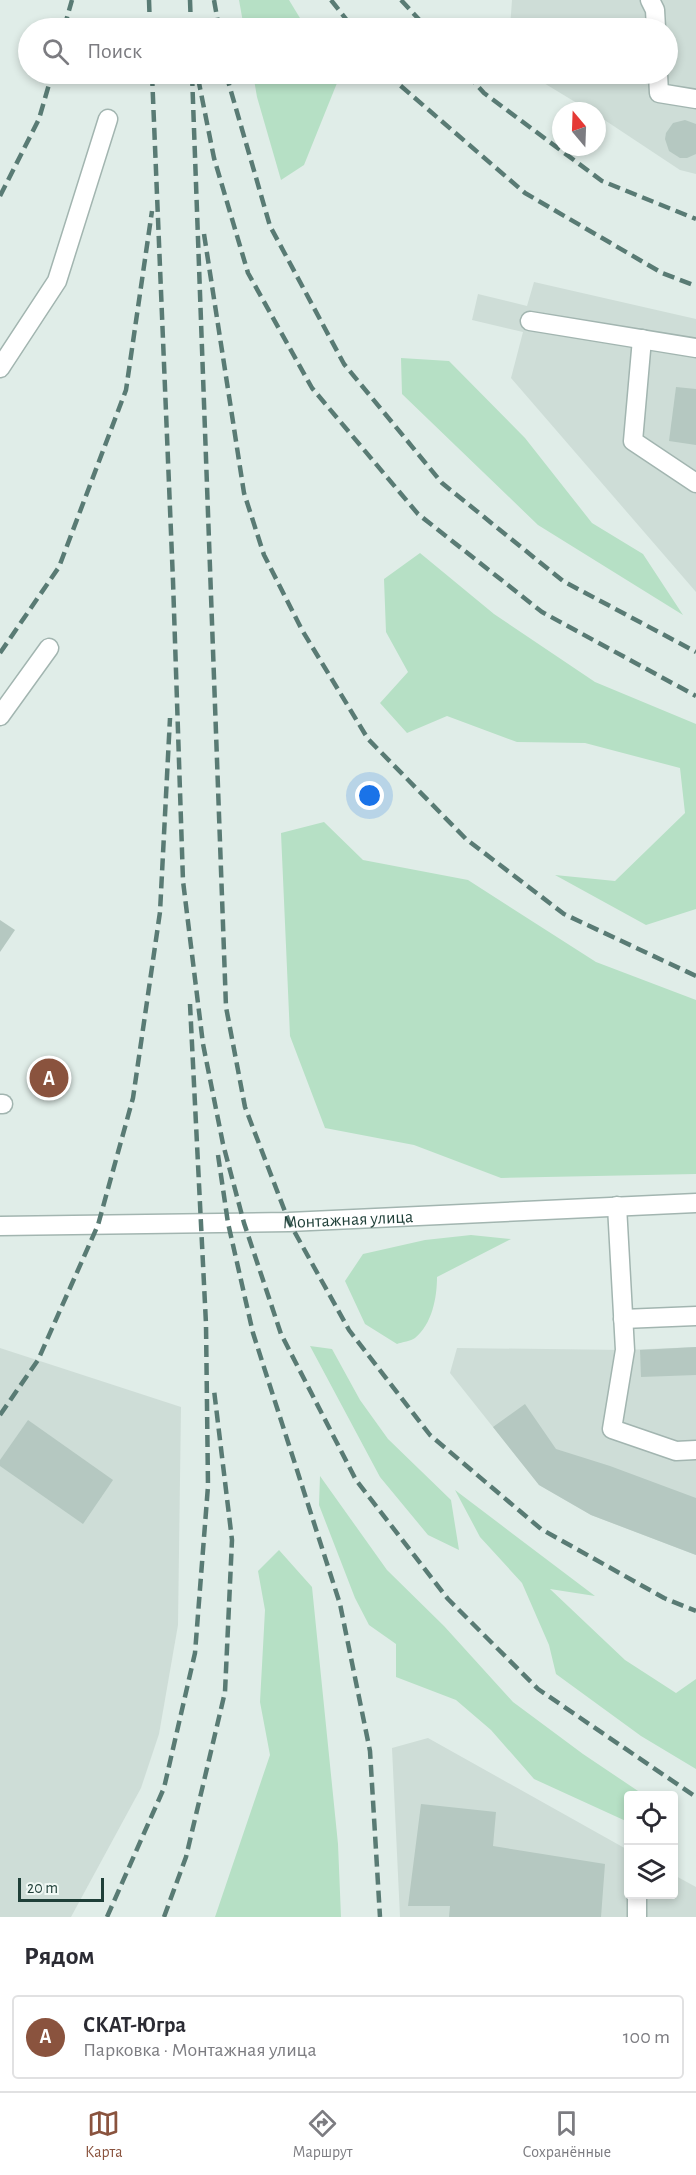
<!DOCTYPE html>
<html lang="ru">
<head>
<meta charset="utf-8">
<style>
	:root { --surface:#fff; --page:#f2f2f3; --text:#2b2b33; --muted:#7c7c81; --line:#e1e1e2; --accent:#8a533e }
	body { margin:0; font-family:"Alegreya Sans",sans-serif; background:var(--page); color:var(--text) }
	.controls { position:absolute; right:18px; bottom:18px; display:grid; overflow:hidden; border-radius:6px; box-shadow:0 3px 9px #0003 }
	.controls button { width:54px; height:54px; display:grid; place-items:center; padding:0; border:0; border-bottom:2px solid var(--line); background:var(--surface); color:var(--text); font:30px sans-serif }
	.compass { position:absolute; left:552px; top:102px; width:54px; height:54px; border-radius:50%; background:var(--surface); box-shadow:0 3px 9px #0003; rotate:341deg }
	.scale { position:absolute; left:18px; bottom:15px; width:86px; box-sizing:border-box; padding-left:6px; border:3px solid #1f3f38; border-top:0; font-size:16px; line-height:21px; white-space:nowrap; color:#1f3f38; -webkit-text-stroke:4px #f1f9f5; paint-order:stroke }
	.you { position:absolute; left:370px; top:796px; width:21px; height:21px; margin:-15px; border:4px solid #fff; border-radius:50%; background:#1a73e8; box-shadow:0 0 0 9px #1a73e833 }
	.badge { display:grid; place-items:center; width:39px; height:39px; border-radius:50%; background:var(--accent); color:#fff; font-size:20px; font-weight:700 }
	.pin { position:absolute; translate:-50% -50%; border:3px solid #fff; box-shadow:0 2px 6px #0006 }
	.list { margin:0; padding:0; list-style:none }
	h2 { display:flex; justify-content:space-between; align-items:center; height:78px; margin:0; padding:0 24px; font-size:26px }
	h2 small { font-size:20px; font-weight:400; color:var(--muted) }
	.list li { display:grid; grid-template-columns:39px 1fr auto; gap:18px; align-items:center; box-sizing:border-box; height:84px; margin:0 12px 12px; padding:0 12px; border:2px solid var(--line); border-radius:6px }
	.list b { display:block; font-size:22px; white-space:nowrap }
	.list p { margin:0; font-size:20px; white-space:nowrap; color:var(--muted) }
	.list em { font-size:20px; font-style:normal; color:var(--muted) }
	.icon { flex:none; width:33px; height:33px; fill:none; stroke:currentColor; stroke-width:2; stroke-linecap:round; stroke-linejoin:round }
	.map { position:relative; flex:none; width:696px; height:1917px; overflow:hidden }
	.search { position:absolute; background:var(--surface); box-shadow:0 3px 9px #0003; left:18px; right:18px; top:18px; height:66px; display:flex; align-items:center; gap:15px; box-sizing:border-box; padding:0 21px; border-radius:33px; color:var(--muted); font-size:22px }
	.sheet { height:174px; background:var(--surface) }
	nav { display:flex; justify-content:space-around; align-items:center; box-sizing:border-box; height:84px; border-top:2px solid var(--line); background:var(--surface); font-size:16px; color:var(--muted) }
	nav a { display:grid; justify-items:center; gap:3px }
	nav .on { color:var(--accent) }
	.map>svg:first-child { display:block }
	.built { fill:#ceddd7 }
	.green { fill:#b6e0c5 }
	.building { fill:#b5c8c1 }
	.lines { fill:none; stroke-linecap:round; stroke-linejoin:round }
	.minor-casing { stroke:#a2b5b0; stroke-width:21 }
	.minor { stroke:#fff; stroke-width:18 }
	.rail { stroke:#597b74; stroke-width:4.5; stroke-dasharray:12 6; stroke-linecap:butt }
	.labels { text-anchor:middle; stroke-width:5; stroke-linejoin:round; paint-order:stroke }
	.street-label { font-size:18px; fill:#1f3f38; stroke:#f1f9f5 }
</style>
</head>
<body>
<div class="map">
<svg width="696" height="1917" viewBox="0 0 696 1917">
	<rect width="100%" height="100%" fill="#e0ede8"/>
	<g class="built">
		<polygon points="512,0 696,0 696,174 680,170 597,115 597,111 590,111 529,74 668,74 668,28 510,28"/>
		<polygon points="534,282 696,319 696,592 511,378 523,332 472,320 478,294 527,306"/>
		<polygon points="696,1347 696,1555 591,1515 539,1485 450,1373 457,1348 625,1350"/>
		<polygon points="0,1348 181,1407 178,1625 159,1734 141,1788 71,1917 0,1917"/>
		<polygon points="428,1738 628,1850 628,1894 674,1894 674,1875 696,1887 696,1917 400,1917 392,1748"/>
	</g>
	<g class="green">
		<polygon points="239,0 289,0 306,28 244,28"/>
		<polygon points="253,74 332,74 337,83 304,165 281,180 257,97"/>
		<polygon points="401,358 449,361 525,438 592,523 643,554 683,615 538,525 402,394"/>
		<polygon points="420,553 494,614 595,682 696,724 696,909 646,925 555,875 615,881 685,813 680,768 585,743 517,742 447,716 407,733 380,703 408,672 386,632 384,579"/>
		<polygon points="324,822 363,860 468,880 596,962 696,1000 696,1174 501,1178 414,1145 325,1128 290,1036 281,833"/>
		<path d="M471,1235L511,1239L437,1277C437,1298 432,1324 415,1338C411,1341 402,1342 397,1344L365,1324L345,1281L363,1254L425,1240Z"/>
		<polygon points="310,1346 332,1349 360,1400 388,1439 451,1500 459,1550 428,1535 380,1477"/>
		<polygon points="320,1476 387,1570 444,1626 513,1702 583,1754 644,1795 628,1796 628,1822 534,1779 491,1730 456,1700 396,1677 396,1644 369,1625 355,1598 319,1505"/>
		<polygon points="455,1490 595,1596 550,1589 625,1660 676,1693 696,1679 696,1769 641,1736 556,1674 549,1645 522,1583 480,1537"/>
		<polygon points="279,1550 312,1587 338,1844 341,1917 215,1917 270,1755 260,1702 265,1610 258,1571"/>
	</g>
	<g class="building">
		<polygon points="685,120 696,124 696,154 687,158 680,158 669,151 665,139 666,133 673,123"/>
		<polygon points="676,387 696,389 696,445 669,441"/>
		<polygon points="0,920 15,930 0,952"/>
		<polygon points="696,1347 696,1375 641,1377 640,1350"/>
		<polygon points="525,1404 556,1449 610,1466 696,1498 696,1555 591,1515 539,1485 493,1427"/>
		<polygon points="28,1420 113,1480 83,1524 0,1466 0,1460"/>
		<polygon points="421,1804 496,1812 493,1846 605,1864 601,1917 449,1917 450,1906 408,1906"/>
	</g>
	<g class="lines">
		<defs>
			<g id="minor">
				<polyline points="650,0 655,10 656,28"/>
				<polyline points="658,74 659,93 696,99"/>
				<polyline points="530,321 696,348"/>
				<polyline points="642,339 633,441 696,483"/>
				<polyline points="0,368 57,281 108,119"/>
				<polyline points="0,716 49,648"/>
				<polyline points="0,1104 3,1104"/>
				<polyline points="617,1206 625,1350 612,1429 676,1451 696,1450"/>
				<path id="s1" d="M0,1226L289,1222L696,1203"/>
				<polyline points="623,1319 696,1316"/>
				<polyline points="637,1917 637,1894"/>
			</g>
		</defs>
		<use href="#minor" class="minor-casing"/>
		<use href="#minor" class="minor"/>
		<g class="rail">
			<polyline points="149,0 150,28"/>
			<polyline points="190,0 191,28"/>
			<polyline points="214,0 219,28"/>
			<polyline points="331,0 353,28"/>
			<polyline points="401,0 427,28"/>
			<polyline points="64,28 72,0"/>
			<polyline points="152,74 173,581 183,881 203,1044 223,1144 244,1223 281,1334 356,1480 448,1599 538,1689 696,1797"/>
			<polyline points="192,74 226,1007 245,1107 289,1222 349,1330 430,1435 541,1529 664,1598 696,1611"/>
			<polyline points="226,74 270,226 344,364 442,483 563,581 696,652"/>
			<polyline points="387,74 525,193 662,273 696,286"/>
			<polyline points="467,74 484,93 602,181 696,219"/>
			<polyline points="198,78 214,158 248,273 312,388 418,514 542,612 696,696"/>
			<polyline points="0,196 39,119 52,74"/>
			<polyline points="204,234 244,493 264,555 302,630 368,739 466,839 564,914 696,976"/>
			<polyline points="0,653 59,567 126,390 152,211"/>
			<polyline points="218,1155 228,1223 253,1333 340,1604 370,1751 380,1917"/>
			<polyline points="0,1415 38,1360 98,1225 133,1098 160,912 170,718"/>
			<polyline points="107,1917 164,1788 195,1653 208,1486 206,1324 190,1004"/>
			<polyline points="164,1917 186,1857 225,1692 232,1540 214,1390"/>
		</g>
	</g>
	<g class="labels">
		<g class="street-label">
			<text dy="6" stroke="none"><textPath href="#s1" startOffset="348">Монтажная улица</textPath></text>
		</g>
	</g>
</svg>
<div class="controls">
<button><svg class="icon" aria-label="locate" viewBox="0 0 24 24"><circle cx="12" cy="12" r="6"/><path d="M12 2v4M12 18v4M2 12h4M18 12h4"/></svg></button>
<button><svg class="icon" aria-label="layers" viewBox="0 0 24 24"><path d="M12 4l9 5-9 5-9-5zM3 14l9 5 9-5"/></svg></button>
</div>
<svg class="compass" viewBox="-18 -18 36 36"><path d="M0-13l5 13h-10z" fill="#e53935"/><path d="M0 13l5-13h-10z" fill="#7c7c81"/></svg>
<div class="scale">20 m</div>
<div class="you"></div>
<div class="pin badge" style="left:49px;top:1078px">A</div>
<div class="search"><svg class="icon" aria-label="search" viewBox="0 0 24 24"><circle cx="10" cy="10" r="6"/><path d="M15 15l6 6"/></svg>Поиск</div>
</div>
<section class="sheet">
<h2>Рядом<small></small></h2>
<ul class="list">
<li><span class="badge">A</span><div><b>СКАТ-Югра</b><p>Парковка · Монтажная улица</p></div><em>100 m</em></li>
</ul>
</section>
<nav>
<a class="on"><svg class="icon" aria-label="map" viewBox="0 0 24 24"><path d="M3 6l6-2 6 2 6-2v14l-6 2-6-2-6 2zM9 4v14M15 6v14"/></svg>Карта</a>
<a><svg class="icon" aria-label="directions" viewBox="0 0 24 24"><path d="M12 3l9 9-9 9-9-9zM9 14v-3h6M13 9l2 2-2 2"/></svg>Маршрут</a>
<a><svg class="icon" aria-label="saved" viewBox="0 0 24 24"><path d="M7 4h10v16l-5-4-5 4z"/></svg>Сохранённые</a>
</nav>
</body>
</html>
